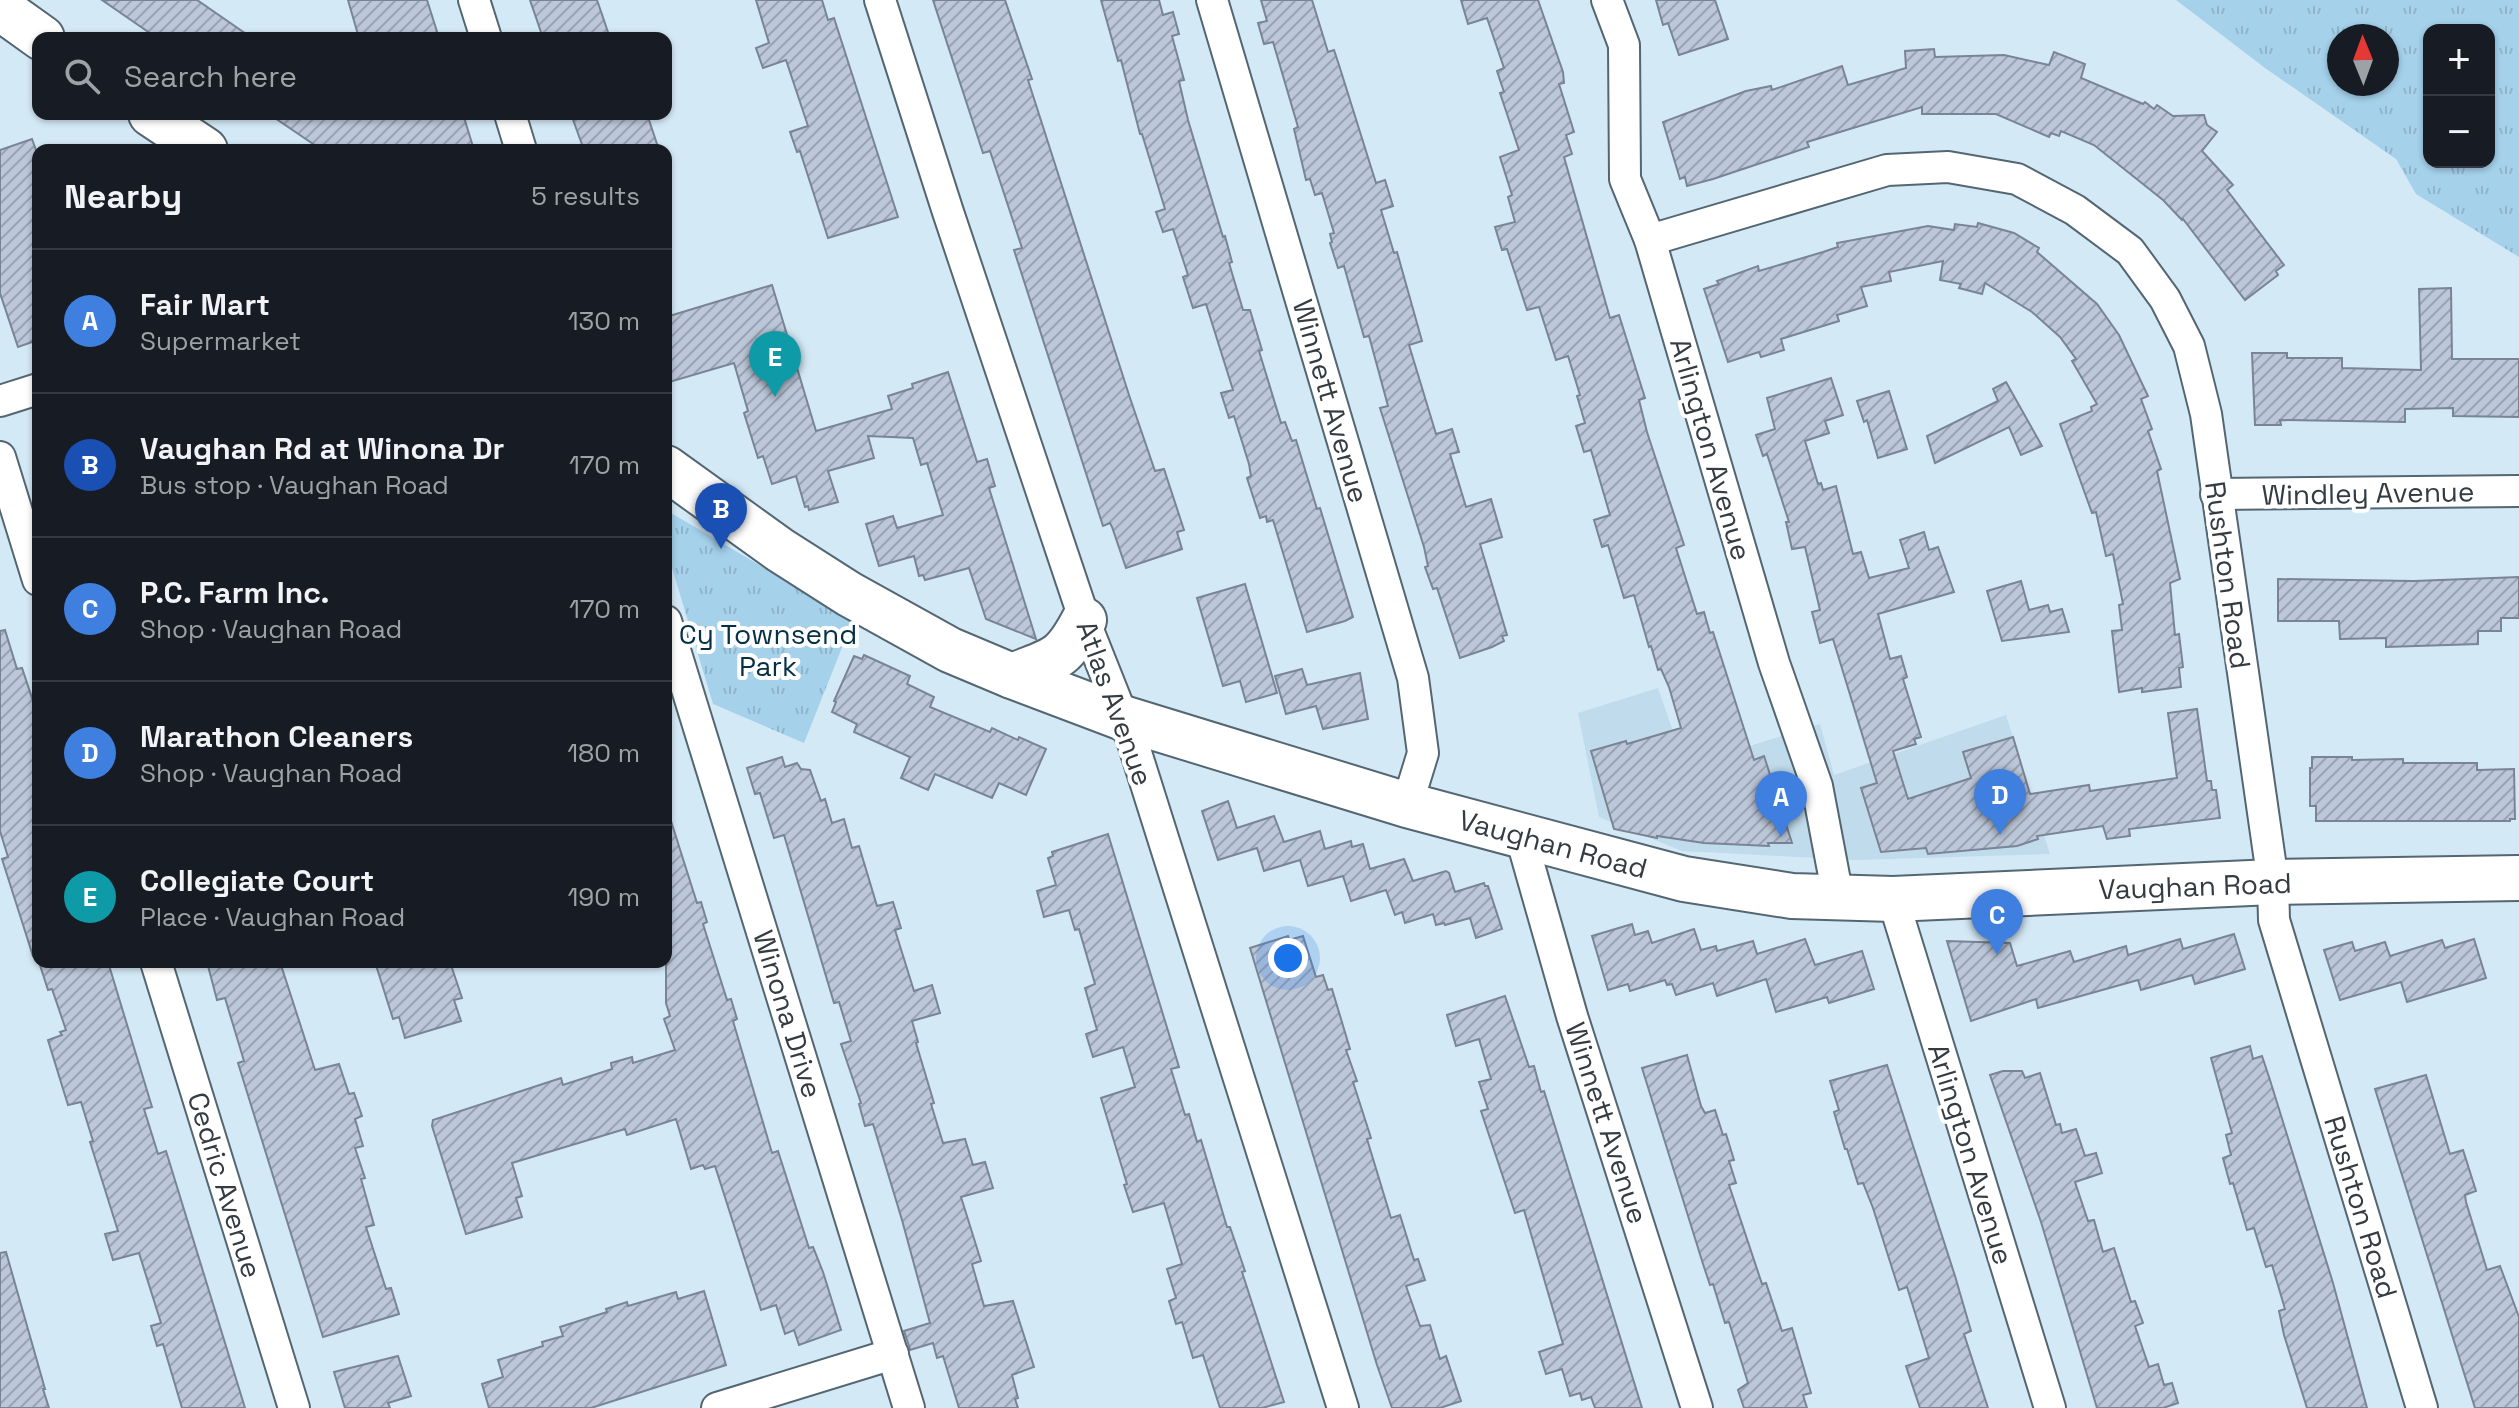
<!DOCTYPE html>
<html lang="en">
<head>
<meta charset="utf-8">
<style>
	:root { --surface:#171b24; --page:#242831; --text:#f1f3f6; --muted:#9ea1a6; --line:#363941; --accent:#d93025 }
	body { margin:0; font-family:"Space Grotesk",sans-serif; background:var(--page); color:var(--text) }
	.controls { position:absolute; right:24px; top:24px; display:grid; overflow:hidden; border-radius:16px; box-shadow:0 2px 6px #0004 }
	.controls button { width:72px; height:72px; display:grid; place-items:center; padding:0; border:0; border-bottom:2px solid var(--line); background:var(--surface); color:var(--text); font:40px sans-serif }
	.compass { position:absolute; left:2327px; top:24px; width:72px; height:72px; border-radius:50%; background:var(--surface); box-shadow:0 2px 6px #0004; rotate:359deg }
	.you { position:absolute; left:1288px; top:958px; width:28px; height:28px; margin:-20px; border:6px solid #fff; border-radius:50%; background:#1a73e8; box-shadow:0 0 0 12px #1a73e833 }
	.badge { display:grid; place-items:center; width:52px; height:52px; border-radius:50%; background:var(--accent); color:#fff; font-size:26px; font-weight:700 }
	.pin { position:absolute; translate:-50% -66px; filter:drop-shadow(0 2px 4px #0008) }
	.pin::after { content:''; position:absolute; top:42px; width:28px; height:24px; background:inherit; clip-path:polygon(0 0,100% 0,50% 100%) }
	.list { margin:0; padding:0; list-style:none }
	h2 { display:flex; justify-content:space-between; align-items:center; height:104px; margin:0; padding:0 32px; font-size:34px }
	h2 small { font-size:26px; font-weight:400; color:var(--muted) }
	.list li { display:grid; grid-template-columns:52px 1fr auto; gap:24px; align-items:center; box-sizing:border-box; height:144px; padding:0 32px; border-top:2px solid var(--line) }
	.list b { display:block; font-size:30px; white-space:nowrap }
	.list p { margin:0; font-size:26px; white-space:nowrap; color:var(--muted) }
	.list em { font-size:26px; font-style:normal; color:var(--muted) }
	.icon { flex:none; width:44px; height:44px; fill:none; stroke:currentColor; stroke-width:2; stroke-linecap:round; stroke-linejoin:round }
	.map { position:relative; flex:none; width:2519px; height:1408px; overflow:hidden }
	.search { position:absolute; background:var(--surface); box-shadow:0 2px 6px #0004; left:32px; top:32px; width:640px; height:88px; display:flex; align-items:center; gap:20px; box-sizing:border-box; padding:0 28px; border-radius:16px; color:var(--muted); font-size:30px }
	.panel { position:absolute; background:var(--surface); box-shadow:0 2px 6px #0004; left:32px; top:144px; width:640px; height:824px; border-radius:16px }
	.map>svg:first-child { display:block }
	.built { fill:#c0dbec }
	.park { fill:url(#park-tufts); fill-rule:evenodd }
	.building { fill:url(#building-hatch); stroke:#798494; stroke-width:2 }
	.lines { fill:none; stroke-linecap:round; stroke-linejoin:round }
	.street-casing { stroke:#536671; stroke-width:34 }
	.secondary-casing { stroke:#536671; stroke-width:48 }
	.street { stroke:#fff; stroke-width:30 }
	.secondary { stroke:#fff; stroke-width:44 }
	.labels { text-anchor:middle; stroke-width:8; stroke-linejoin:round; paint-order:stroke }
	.street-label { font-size:28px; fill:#343c41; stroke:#fff }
	.park-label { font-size:28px; fill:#053145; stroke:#fff }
</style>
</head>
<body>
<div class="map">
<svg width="2519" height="1408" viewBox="0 0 2519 1408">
	<defs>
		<pattern id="park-tufts" width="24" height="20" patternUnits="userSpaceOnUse" patternTransform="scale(2)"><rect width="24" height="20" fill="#a5d1eb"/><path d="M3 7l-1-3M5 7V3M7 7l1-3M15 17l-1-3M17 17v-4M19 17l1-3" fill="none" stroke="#8fb4cb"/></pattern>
		<pattern id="building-hatch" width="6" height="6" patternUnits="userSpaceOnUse" patternTransform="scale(2)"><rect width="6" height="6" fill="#bcc7d9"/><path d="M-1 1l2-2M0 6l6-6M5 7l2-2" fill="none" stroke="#9aa3b2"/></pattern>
	</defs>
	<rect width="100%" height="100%" fill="#d4e9f6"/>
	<polygon class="built" points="1658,688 1685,766 1820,724 1834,775 2006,715 2050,854 1857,860 1682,851 1599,817 1578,713"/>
	<g class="park">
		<path d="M2176,0H2519V257L2416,194L2396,159L2265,68ZM2429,30H2489V162H2429ZM2387,36V84H2339V36Z"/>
		<polygon points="666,510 853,620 804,743 713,704 666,548"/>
	</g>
	<g class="building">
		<polygon points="102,0 197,0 252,38 157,38"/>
		<polygon points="348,0 427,0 439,38 359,38"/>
		<polygon points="530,0 597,0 610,38 543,38"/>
		<polygon points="756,0 822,0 828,20 834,18 898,217 828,238 800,151 797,152 790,132 808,126 786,60 763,68 756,48 769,43"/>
		<polygon points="933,0 1005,0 1032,79 1028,80 1130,398 1155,471 1164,469 1184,530 1177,532 1182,549 1126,568 1112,527 1110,523 1103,526 1014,250 1022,248 990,151 983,153"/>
		<polygon points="1101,0 1159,0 1163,15 1173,12 1179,34 1172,36 1184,80 1179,81 1188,120 1223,237 1225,236 1232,262 1229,263 1243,310 1250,310 1262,350 1259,351 1281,423 1285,422 1292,441 1296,440 1317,509 1320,508 1353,617 1345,621 1307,632 1273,520 1267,522 1266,516 1260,518 1247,478 1251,476 1249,464 1234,416 1229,418 1221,393 1233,390 1206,304 1193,308 1183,277 1188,275 1173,229 1163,232 1156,212 1165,209 1142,134 1140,134 1121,60 1118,61"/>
		<polygon points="1261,0 1312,0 1328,52 1334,50 1339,65 1376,183 1385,180 1393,206 1381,210 1394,253 1397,252 1422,341 1409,345 1436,434 1452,429 1459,452 1450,454 1466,507 1491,499 1502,537 1480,544 1507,635 1502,636 1504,641 1492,647 1460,658 1437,588 1433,589 1425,567 1428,566 1424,547 1380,408 1388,406 1369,336 1364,337 1344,266 1338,268 1330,243 1332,242 1330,234 1334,233 1322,193 1315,195 1310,179 1306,180 1294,129 1298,127 1273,42 1264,44 1258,23 1267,21"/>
		<polygon points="1461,0 1538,0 1563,72 1564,83 1559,84 1574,132 1566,135 1572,154 1564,157 1610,318 1619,315 1645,398 1639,400 1647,432 1684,545 1676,548 1697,614 1704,612 1710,633 1713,632 1754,760 1764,756 1792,843 1768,843 1769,846 1704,843 1657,836 1657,838 1614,829 1591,751 1626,741 1627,744 1681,728 1669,687 1661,669 1658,670 1651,646 1649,647 1634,595 1624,598 1608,545 1602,547 1594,520 1610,515 1591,450 1584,452 1576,426 1585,423 1577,396 1580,395 1568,356 1556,360 1539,307 1527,310 1507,249 1502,250 1495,227 1515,222 1508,197 1512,195 1500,157 1519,150 1500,93 1504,92 1497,71 1504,68 1487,18 1468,24"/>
		<polygon points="1656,0 1715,0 1728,39 1679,55 1668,23 1663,25"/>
		<polygon points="1934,49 1935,57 2004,55 2049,65 2054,52 2085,64 2081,78 2143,104 2145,102 2154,109 2157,105 2173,116 2204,115 2207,125 2217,132 2202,151 2233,185 2227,190 2284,265 2276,271 2278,275 2245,300 2183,219 2182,220 2163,200 2094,145 2061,131 2059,136 2051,133 2049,137 1996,114 1922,114 1922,107 1807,142 1809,147 1713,179 1687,186 1685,177 1680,179 1663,122 1746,91 1771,86 1772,90 1842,66 1848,85 1906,68 1905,51"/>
		<polygon points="269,114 463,114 474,150 322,150"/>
		<polygon points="571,114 647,114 659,150 584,150"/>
		<polygon points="32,139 38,156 38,340 18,347 0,293 0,150"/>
		<polygon points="1978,223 2014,233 2039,248 2037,252 2097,304 2119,335 2148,396 2141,399 2152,429 2148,431 2161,469 2157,471 2180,579 2170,583 2175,635 2179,634 2183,667 2179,668 2181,687 2142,692 2142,688 2119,692 2112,631 2122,630 2119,605 2123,604 2113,554 2106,556 2096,512 2092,513 2060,424 2092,411 2091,407 2097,404 2072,361 2076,359 2060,337 2032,312 1985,283 1982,294 1959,288 1961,284 1940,280 1943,261 1889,272 1891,281 1861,287 1867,306 1837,315 1839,321 1781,339 1784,350 1761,357 1759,352 1728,362 1704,289 1719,284 1717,281 1758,266 1759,271 1823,252 1838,247 1837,243 1928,226 1954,230 1955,224 1977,227"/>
		<polygon points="772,285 816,431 892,409 888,396 913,388 912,384 948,372 977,462 987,459 995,486 989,488 1036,639 986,619 969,568 925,580 923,575 919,576 914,556 879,566 866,524 893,516 897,528 943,515 927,463 921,465 913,438 868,436 874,458 828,471 838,502 809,510 808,506 805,507 796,476 772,484 763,456 758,458 744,413 748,411 734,363 666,383 666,317"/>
		<polygon points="2451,288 2452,359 2519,359 2519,417 2453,416 2453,408 2405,409 2405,422 2280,420 2281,425 2255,425 2252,353 2287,353 2287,358 2342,358 2342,368 2421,370 2419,289"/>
		<polygon points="1831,378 1843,415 1825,421 1829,433 1805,441 1818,484 1821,483 1823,490 1836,486 1853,554 1861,552 1869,578 1909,568 1900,540 1924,532 1929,550 1938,547 1954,592 1878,614 1890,659 1901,656 1907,677 1903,679 1921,737 1914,739 1916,744 1893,751 1908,799 1971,778 1963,752 2013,737 2030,794 2089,785 2090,791 2177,778 2168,713 2197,709 2207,781 2211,781 2212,790 2216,790 2220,818 2129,829 2130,836 2107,839 2103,826 2037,836 2038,839 2017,846 1928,854 1926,848 1881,852 1861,788 1877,783 1833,639 1820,643 1812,612 1820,610 1805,547 1792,549 1786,522 1789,522 1767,454 1763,456 1756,435 1775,429 1767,398"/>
		<polygon points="2006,382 2042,446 2021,455 2009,427 1935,463 1927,436 1998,401 1993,389"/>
		<polygon points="1889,391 1907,449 1878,458 1867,420 1864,422 1857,401"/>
		<polygon points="2519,577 2519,618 2501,618 2501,631 2478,631 2478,644 2386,647 2386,638 2340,639 2339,621 2278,621 2278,579 2414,581"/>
		<polygon points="2021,581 2029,610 2048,605 2050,612 2062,609 2069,632 2002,641 1987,591"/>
		<polygon points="1245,584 1277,693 1246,702 1240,681 1223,686 1197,598"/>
		<polygon points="5,630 17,669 22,668 38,716 38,955 33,956 2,859 8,857 0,831 0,631"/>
		<polygon points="864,655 910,676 907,684 934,697 930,707 990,732 992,728 1018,740 1019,737 1046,749 1026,795 999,783 992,798 935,774 928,790 901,778 910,757 854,732 857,724 832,712 836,702 834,701 854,656 862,659"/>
		<polygon points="1302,669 1307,685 1360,673 1368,719 1323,729 1316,706 1286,714 1275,676"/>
		<polygon points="782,757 785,767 797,763 801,769 810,770 821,801 825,799 832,823 844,819 852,848 859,846 877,906 893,902 901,928 895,930 914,991 932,985 940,1013 912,1021 918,1042 916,1043 934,1103 931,1104 943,1143 965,1139 973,1165 985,1162 993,1188 961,1197 981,1261 972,1264 984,1306 1013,1301 1034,1367 1012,1375 1018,1398 1015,1399 1018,1408 959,1408 943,1356 937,1358 933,1343 910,1350 909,1346 904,1331 930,1323 902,1220 873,1124 865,1126 859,1104 861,1103 841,1044 851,1041 839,1002 834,1003 784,835 774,838 760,793 755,794 747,768"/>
		<polygon points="2312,757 2352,757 2352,760 2403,759 2403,763 2477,763 2477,770 2514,769 2515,819 2510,819 2510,821 2316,821 2316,806 2310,806 2310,768 2312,768"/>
		<polygon points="1228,801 1237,828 1274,816 1284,842 1320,831 1325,849 1351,841 1352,847 1363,844 1370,869 1404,859 1413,881 1446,871 1449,873 1455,892 1484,883 1485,886 1488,886 1502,929 1476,938 1470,918 1445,925 1444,923 1436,925 1433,914 1405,923 1402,912 1395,915 1386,890 1351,901 1343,876 1308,886 1300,860 1264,871 1257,848 1218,860 1202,811"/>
		<polygon points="671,821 697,903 701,902 707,922 703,924 727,1000 731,999 737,1019 733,1021 772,1153 778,1151 809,1248 813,1247 823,1272 841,1330 799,1345 794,1330 785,1334 776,1305 761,1310 715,1166 705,1169 703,1165 691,1169 676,1119 627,1135 625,1129 512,1163 522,1196 516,1198 522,1217 466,1234 432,1126 433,1120 561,1078 563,1085 612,1069 611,1063 632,1057 633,1063 675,1050 664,1019 670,1016 666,1003 666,822"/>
		<polygon points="1108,834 1179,1067 1171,1069 1185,1115 1189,1114 1197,1142 1201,1140 1227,1227 1230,1227 1245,1271 1242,1272 1284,1402 1262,1408 1220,1408 1203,1355 1193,1358 1182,1322 1176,1324 1169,1301 1176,1298 1167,1269 1182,1264 1164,1203 1133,1212 1124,1185 1127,1184 1101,1098 1135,1087 1123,1047 1093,1057 1086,1034 1097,1030 1085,988 1095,984 1079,929 1075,930 1069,910 1044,917 1037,891 1056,885 1048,858 1053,856 1052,852"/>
		<polygon points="1632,924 1635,935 1648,931 1652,943 1694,929 1701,950 1716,946 1717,951 1753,941 1757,954 1805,939 1815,965 1862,951 1874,989 1829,1003 1827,997 1776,1012 1766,979 1717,996 1713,983 1676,995 1672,984 1667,985 1665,980 1630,991 1628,984 1608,990 1592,936"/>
		<polygon points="2234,934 2245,969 2195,984 2192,975 2141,990 2138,980 2038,1008 2036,999 1971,1021 1947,941 2010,943 2017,966 2070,951 2074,962 2126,946 2128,955 2180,939 2183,949"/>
		<polygon points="1288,936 1289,940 1303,936 1316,977 1323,975 1328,990 1332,989 1350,1049 1346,1050 1357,1081 1353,1082 1371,1138 1367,1139 1391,1218 1400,1215 1414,1260 1418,1259 1425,1280 1406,1286 1420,1326 1430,1325 1440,1359 1446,1356 1461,1401 1440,1408 1392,1408 1377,1365 1250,948"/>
		<polygon points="2474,939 2486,978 2407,1002 2401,982 2340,1000 2324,950 2352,942 2355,951 2385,942 2390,956 2442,940 2445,948"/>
		<polygon points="39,962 108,962 152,1107 144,1109 158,1154 166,1151 245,1408 182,1408 163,1344 157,1346 151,1326 161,1323 139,1253 113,1260 105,1234 118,1231 90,1142 93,1141 81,1102 68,1105 48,1040 62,1035 60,1032 66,1030 52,989 48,990"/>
		<polygon points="207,962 280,962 315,1070 339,1064 349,1094 354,1093 362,1116 355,1119 363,1146 355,1148 365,1178 361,1179 374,1225 366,1227 386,1289 391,1288 399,1314 323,1337 238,1063 244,1061 225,998 217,1000"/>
		<polygon points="375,962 450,962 462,998 454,1000 461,1021 405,1038 399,1017 393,1019"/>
		<polygon points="1505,996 1529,1067 1534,1066 1541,1092 1544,1091 1642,1408 1595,1408 1591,1397 1582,1400 1580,1393 1570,1396 1562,1369 1546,1374 1539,1352 1563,1344 1524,1210 1515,1213 1481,1111 1488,1109 1479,1082 1491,1079 1479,1039 1456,1046 1447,1015"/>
		<polygon points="2250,1046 2253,1059 2262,1056 2270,1080 2333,1283 2367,1408 2307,1408 2284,1335 2279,1311 2285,1309 2272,1265 2266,1267 2254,1228 2247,1230 2233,1183 2230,1184 2223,1158 2231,1155 2226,1135 2232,1133 2211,1058"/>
		<polygon points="1687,1055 1701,1106 1705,1113 1715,1110 1723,1135 1726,1134 1734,1160 1729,1161 1736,1183 1729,1185 1762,1284 1766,1283 1782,1331 1792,1328 1811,1393 1803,1395 1807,1408 1744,1408 1738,1390 1748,1383 1729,1322 1725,1323 1713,1284 1710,1285 1703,1264 1642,1068"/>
		<polygon points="1887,1065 1955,1276 1971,1331 1964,1334 1988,1408 1920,1408 1906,1366 1929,1358 1907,1287 1899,1290 1873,1208 1863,1183 1858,1184 1847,1149 1845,1149 1834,1112 1839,1110 1830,1081"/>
		<polygon points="2003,1071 2022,1071 2025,1078 2040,1073 2056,1125 2060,1124 2062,1133 2076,1129 2085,1156 2096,1153 2102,1173 2075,1182 2088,1221 2094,1220 2103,1252 2114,1248 2131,1302 2135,1301 2143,1323 2135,1326 2149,1367 2158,1364 2164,1385 2172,1383 2178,1403 2163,1408 2097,1408 2041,1222 1990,1075"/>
		<polygon points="2426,1075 2450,1154 2463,1150 2476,1191 2465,1195 2466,1202 2487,1270 2500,1266 2519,1317 2519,1408 2475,1408 2375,1089"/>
		<polygon points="6,1252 45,1389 43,1389 49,1408 0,1408 0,1253"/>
		<polygon points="704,1291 726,1365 591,1408 489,1408 482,1384 503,1377 498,1360 543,1346 542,1342 563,1336 560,1327 607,1312 606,1309 627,1302 628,1306 676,1292 678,1299"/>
		<polygon points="398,1356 411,1396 388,1403 390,1408 345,1408 334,1372"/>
	</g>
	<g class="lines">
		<defs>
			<g id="street">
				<polyline points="474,0 486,38"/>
				<polyline points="880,0 948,212 1088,630 1133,743 1343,1408"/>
				<polyline points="1212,0 1413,678 1423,753 1407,805"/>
				<polyline points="1607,0 1624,45 1625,179 1650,240 1774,663 1817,786 1838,897"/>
				<polyline points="510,114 521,150"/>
				<polyline points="1650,240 1887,170 1948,167 2017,179 2075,210 2130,251 2165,299 2189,346 2206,414 2273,882 2274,920 2422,1408"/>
				<polyline points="0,401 38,389"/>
				<polyline points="0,457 38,580"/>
				<polyline points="2216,494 2519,491"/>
				<polyline points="666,621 909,1408"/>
				<polyline points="1521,837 1572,1016 1697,1408"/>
				<polyline points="1893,899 2050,1408"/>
				<polyline points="156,962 294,1408"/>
				<polyline points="717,1408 893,1354"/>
			</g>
			<g id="secondary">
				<polyline points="0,8 42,38"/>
				<polyline points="151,114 205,150"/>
				<polyline points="666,468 780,550 849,594 950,650 1012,676 1123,718 1407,805 1684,879 1792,896 1893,899 2273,882 2519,878"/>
				<path d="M1012,676C1054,659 1062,662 1084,620"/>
			</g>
		</defs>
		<use href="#street" class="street-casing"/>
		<use href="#secondary" class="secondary-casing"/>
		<use href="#street" class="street"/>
		<use href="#secondary" class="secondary"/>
	</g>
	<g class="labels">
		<g class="street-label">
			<text transform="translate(1331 401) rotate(74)" y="10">Winnett Avenue</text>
			<text transform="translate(1711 449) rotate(74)" y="10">Arlington Avenue</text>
			<text transform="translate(2368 493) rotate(-1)" y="10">Windley Avenue</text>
			<text transform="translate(2228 575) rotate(82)" y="10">Rushton Road</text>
			<text transform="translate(1115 703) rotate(70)" y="10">Atlas Avenue</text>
			<text transform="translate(1553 844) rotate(15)" y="10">Vaughan Road</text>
			<text transform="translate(2195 886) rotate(-2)" y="10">Vaughan Road</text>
			<text transform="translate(788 1014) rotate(73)" y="10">Winona Drive</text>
			<text transform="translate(1607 1123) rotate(72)" y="10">Winnett Avenue</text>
			<text transform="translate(1971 1154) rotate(73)" y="10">Arlington Avenue</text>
			<text transform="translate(225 1185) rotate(73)" y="10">Cedric Avenue</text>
			<text transform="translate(2361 1207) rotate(73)" y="10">Rushton Road</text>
		</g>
		<g class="park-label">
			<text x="768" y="644">Cy Townsend<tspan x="768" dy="32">Park</tspan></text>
		</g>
	</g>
</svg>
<div class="controls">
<button>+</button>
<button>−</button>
</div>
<svg class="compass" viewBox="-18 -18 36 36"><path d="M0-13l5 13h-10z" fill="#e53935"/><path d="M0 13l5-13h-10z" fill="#9ea1a6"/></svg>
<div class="you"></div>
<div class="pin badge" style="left:1781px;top:837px;background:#3f7fe0">A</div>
<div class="pin badge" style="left:721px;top:549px;background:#1a4fb4">B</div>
<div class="pin badge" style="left:1997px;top:955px;background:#3f7fe0">C</div>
<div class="pin badge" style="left:2000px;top:835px;background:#3f7fe0">D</div>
<div class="pin badge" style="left:775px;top:397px;background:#0f9aa8">E</div>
<div class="search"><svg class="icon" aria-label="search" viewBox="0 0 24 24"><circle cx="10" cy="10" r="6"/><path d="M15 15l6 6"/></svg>Search here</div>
<section class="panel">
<h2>Nearby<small>5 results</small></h2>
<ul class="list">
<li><span class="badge" style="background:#3f7fe0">A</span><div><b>Fair Mart</b><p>Supermarket</p></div><em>130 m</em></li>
<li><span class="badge" style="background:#1a4fb4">B</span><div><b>Vaughan Rd at Winona Dr</b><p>Bus stop · Vaughan Road</p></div><em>170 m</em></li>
<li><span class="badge" style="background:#3f7fe0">C</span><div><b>P.C. Farm Inc.</b><p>Shop · Vaughan Road</p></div><em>170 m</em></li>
<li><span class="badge" style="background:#3f7fe0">D</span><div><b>Marathon Cleaners</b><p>Shop · Vaughan Road</p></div><em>180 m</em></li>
<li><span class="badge" style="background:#0f9aa8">E</span><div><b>Collegiate Court</b><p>Place · Vaughan Road</p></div><em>190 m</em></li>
</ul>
</section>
</div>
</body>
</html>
